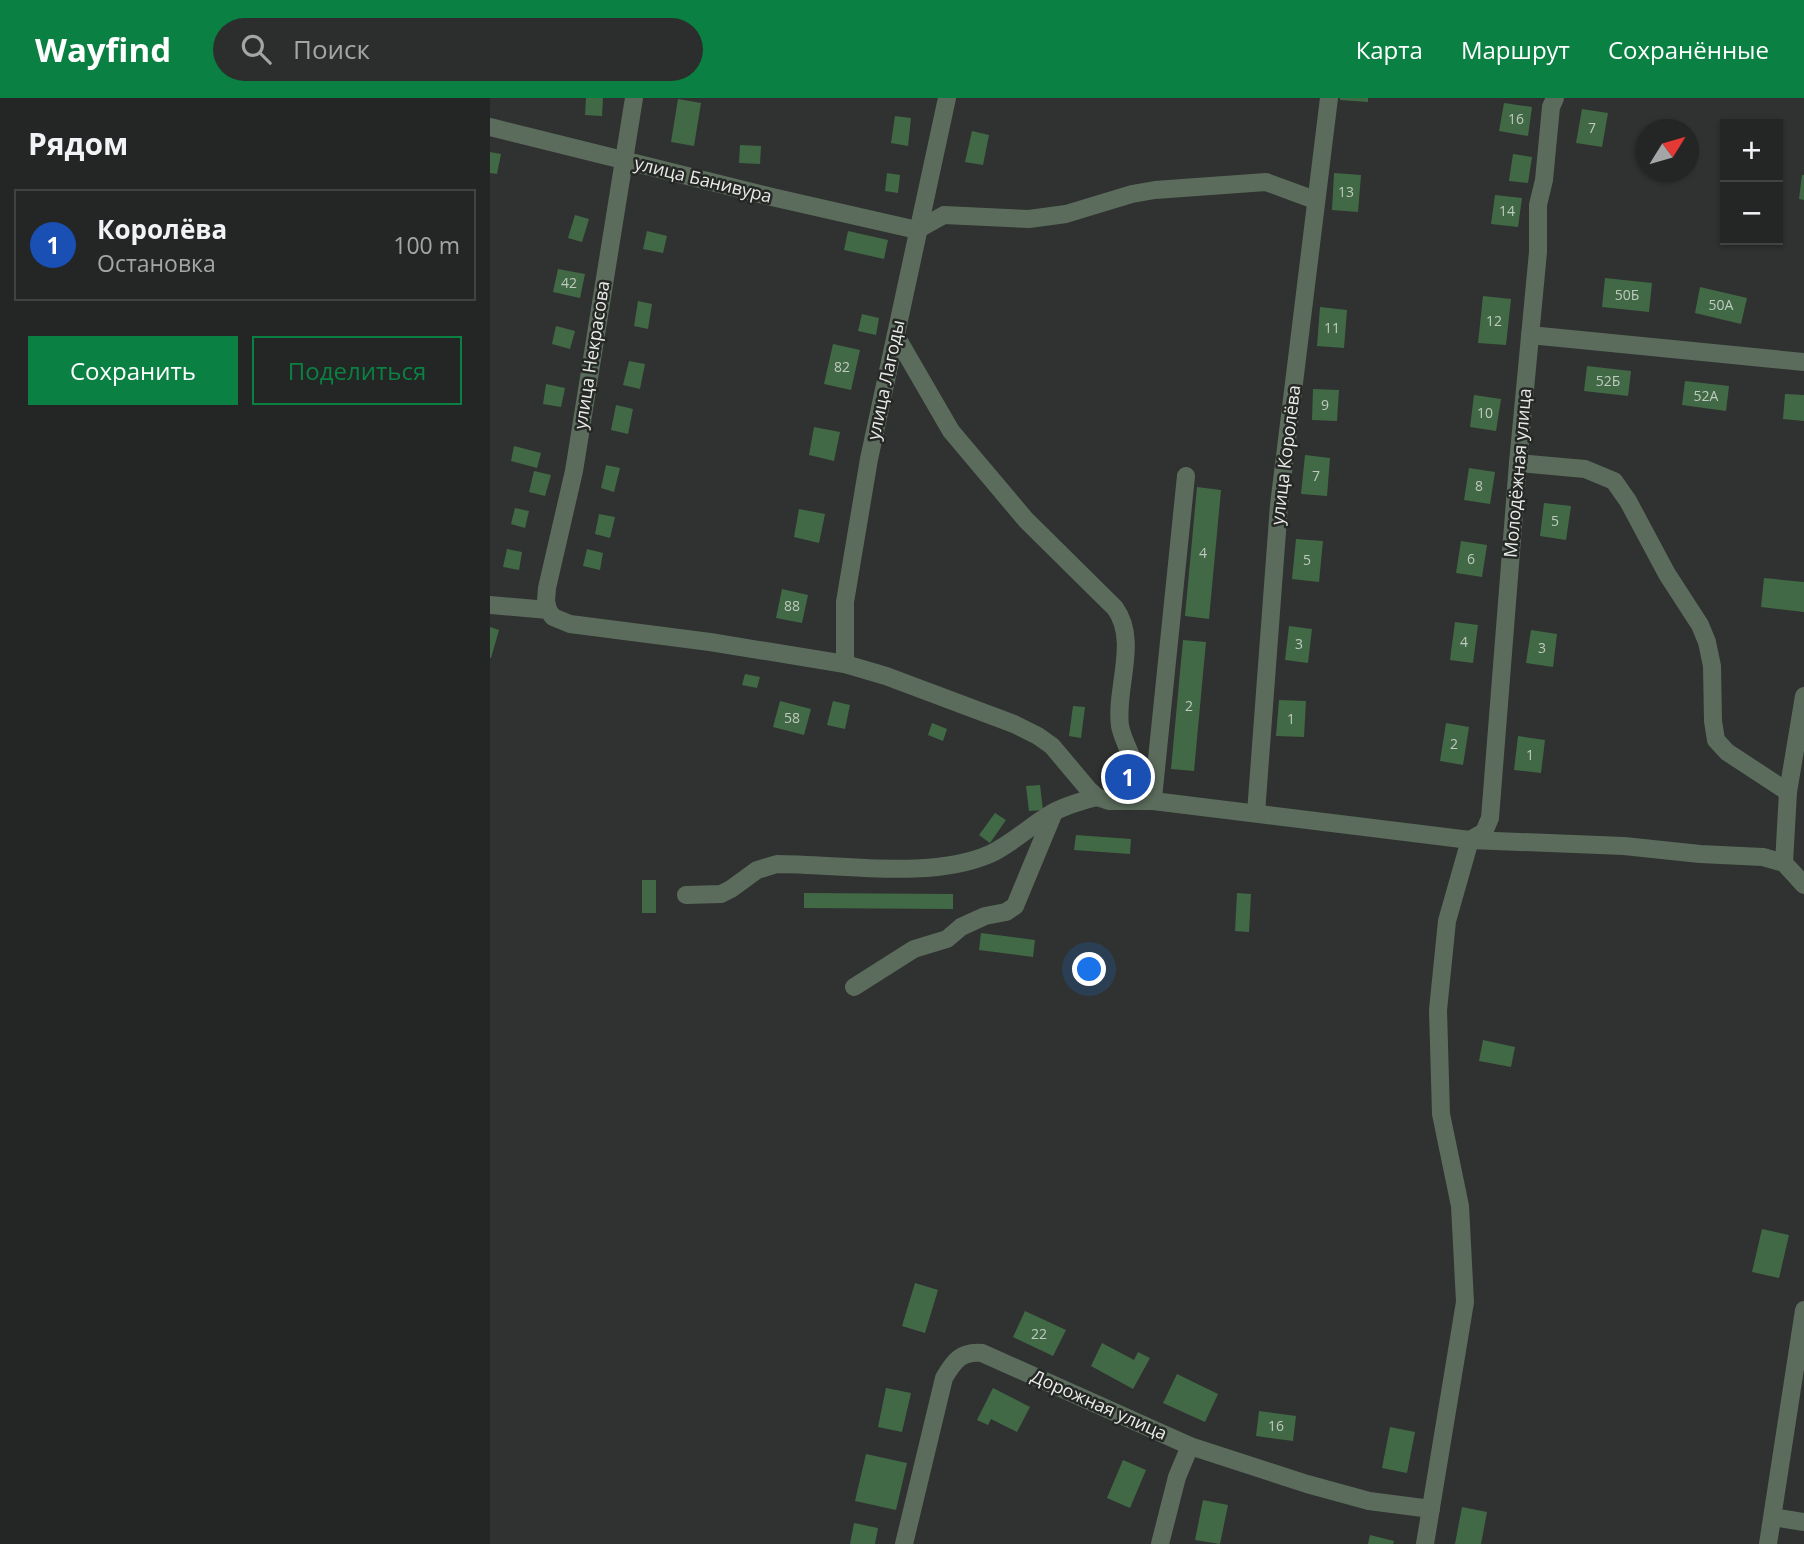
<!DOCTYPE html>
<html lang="ru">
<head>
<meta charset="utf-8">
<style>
	:root { --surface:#232624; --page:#2b2e2c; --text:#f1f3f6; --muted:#a3a5a6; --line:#404341; --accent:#0b8043 }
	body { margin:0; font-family:"Open Sans",sans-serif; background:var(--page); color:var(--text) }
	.controls { position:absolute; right:21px; top:21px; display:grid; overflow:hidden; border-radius:0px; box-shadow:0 2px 5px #0004 }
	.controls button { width:63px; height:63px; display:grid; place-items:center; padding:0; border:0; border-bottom:2px solid var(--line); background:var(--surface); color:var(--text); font:35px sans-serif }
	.compass { position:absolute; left:1146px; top:21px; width:63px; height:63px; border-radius:50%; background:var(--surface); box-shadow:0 2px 5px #0004; rotate:53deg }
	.you { position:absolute; left:600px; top:872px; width:24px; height:24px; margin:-18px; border:5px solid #fff; border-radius:50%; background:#1a73e8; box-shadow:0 0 0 10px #1a73e833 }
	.badge { display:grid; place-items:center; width:46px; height:46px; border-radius:50%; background:var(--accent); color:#fff; font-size:23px; font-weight:700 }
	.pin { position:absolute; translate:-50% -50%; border:4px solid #fff; box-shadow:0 2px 7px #0006 }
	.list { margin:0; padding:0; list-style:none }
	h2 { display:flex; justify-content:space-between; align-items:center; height:91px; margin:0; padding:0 28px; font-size:30px }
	h2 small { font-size:23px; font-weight:400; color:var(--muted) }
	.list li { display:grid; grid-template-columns:46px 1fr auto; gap:21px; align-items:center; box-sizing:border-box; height:112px; margin:0 14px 14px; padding:0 14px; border:2px solid var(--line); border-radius:0px }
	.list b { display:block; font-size:26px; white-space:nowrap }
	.list p { margin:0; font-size:23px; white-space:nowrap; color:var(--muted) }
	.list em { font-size:23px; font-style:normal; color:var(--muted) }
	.actions { display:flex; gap:14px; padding:21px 28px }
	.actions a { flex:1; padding:16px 0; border:2px solid var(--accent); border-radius:0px; text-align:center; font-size:24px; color:var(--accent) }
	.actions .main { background:var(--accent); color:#fff }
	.icon { flex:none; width:38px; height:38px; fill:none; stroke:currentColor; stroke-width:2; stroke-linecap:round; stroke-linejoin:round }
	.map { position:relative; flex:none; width:1314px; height:1446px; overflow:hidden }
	header { display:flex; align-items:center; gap:42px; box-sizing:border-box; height:98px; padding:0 35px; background:var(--accent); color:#fff }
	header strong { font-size:33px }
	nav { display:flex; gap:38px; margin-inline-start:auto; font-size:24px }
	.search { width:490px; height:63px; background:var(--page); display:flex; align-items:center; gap:18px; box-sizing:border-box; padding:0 24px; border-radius:38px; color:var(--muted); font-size:26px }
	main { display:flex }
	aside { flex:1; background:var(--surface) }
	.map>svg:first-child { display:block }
	.building { fill:#426945 }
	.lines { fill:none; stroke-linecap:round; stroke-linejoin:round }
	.minor { stroke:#5b6c5c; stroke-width:18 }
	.labels { text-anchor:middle; stroke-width:5; stroke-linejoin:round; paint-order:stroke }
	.number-label { font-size:14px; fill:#bfcac0 }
	.street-label { font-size:18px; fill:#e9ebe9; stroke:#262826 }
</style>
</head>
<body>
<header>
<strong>Wayfind</strong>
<div class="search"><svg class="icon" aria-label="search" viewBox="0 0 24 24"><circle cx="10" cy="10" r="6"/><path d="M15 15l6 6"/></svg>Поиск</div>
<nav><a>Карта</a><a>Маршрут</a><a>Сохранённые</a></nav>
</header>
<main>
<aside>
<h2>Рядом<small></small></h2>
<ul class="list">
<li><span class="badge" style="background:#1a4fb4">1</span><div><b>Королёва</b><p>Остановка</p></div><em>100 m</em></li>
</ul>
<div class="actions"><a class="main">Сохранить</a><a>Поделиться</a></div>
</aside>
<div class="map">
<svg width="1314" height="1446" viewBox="0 0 1314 1446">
	<rect width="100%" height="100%" fill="#2f3230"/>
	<g class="building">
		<polygon points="96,0 113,0 112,18 95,17"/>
		<polygon points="850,0 878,0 878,4 850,2"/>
		<polygon points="188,1 211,5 204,48 181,44"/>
		<polygon points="1014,5 1042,9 1038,38 1009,33"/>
		<polygon points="1092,11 1118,15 1112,49 1086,45"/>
		<polygon points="405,18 421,20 418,48 401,45"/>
		<polygon points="482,33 499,37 493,67 475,64"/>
		<polygon points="250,47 271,48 270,66 249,65"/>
		<polygon points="0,54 11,56 7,76 0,75"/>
		<polygon points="1023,56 1042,59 1038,85 1019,83"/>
		<polygon points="397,75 410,77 408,95 395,93"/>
		<polygon points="844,75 871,77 868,114 842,112"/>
		<polygon points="1312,77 1314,77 1314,102 1309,101"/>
		<polygon points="1005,97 1032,100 1028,129 1001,126"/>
		<polygon points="85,117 99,121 92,144 78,140"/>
		<polygon points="157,133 177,138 173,155 153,151"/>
		<polygon points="358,133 398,142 394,161 354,152"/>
		<polygon points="68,171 95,176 90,200 63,194"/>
		<polygon points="1115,180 1162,185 1159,214 1112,209"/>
		<polygon points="1210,189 1257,200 1251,226 1205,215"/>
		<polygon points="993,198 1021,201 1016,247 988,245"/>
		<polygon points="148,203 162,206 158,231 144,228"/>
		<polygon points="830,209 857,212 854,250 827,248"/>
		<polygon points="372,216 389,220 386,237 368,233"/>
		<polygon points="66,228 85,233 80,251 62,246"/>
		<polygon points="343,246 370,252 361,292 334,286"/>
		<polygon points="139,263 155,266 150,291 133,287"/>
		<polygon points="1097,268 1141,273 1138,298 1094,293"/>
		<polygon points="1195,283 1239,288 1236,313 1192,307"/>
		<polygon points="56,286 75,290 71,309 53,306"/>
		<polygon points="823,291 849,292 847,323 822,322"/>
		<polygon points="1295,296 1314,297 1314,323 1293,321"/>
		<polygon points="984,297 1011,301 1006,333 980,329"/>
		<polygon points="126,307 143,311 138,336 121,332"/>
		<polygon points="324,329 350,334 344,363 319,357"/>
		<polygon points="24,348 51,355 47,370 21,363"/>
		<polygon points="815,357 840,360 837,398 811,396"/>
		<polygon points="116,367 130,370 124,394 111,390"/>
		<polygon points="979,370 1005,374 1000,406 974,402"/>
		<polygon points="44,373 61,377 55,398 39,394"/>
		<polygon points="707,389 731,392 719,521 695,518"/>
		<polygon points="1054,405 1081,408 1076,442 1050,438"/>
		<polygon points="25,410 39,413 35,430 21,426"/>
		<polygon points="309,411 335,416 329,445 304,439"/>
		<polygon points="109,416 125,419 120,440 105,436"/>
		<polygon points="806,441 833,443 829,484 802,481"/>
		<polygon points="971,443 997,447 992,479 966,475"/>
		<polygon points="17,451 32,454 29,472 13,469"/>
		<polygon points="97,451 113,455 110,472 93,468"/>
		<polygon points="1274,480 1314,484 1314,514 1271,509"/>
		<polygon points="292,491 318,497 312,525 286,520"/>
		<polygon points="965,524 988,527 983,565 960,562"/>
		<polygon points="799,528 822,531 818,565 795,562"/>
		<polygon points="0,529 9,532 1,560 0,560"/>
		<polygon points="1041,532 1067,536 1063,569 1036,565"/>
		<polygon points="693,542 716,544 704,673 681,671"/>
		<polygon points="255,576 270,579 267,590 252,587"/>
		<polygon points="789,602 816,603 814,639 786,638"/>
		<polygon points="290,603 321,611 314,637 283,629"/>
		<polygon points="343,603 360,607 355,631 337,627"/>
		<polygon points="583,608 595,609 591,640 579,638"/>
		<polygon points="442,625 457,631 453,643 438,637"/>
		<polygon points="956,625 979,629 973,667 950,663"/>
		<polygon points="1028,638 1055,642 1051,675 1024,672"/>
		<polygon points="550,687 553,712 539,713 536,688"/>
		<polygon points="505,715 516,722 500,745 489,737"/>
		<polygon points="586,737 641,741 640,756 584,752"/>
		<rect x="152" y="782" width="14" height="33"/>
		<polygon points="314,795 463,796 463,811 314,810"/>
		<polygon points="747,795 761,796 759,834 745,833"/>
		<polygon points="491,835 545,842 543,859 489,852"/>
		<polygon points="993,942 1025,949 1021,969 989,963"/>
		<polygon points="1272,1131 1299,1137 1289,1180 1262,1174"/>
		<polygon points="425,1185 448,1192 435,1235 412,1228"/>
		<polygon points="535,1213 576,1232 563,1258 523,1239"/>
		<polygon points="612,1245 644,1262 648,1254 660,1260 643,1291 601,1268"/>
		<polygon points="687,1276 728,1296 715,1324 673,1305"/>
		<polygon points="396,1290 421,1295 412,1334 388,1329"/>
		<polygon points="503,1290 540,1309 527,1334 501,1321 498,1327 487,1322"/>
		<polygon points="769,1313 806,1318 803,1343 766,1338"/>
		<polygon points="900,1329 925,1334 917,1375 892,1370"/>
		<polygon points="376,1356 417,1365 406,1412 365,1403"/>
		<polygon points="633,1362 656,1372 640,1410 617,1400"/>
		<polygon points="713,1402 738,1407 730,1446 705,1442"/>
		<polygon points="972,1409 997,1414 991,1446 965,1446"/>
		<polygon points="364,1425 388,1430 385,1446 360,1446"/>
		<polygon points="880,1437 904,1443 903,1446 878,1446"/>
	</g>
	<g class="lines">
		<g class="minor">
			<polyline points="0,29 282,99 427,132 454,117 539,121 576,116 642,96 665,92 776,84 825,102"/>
			<polyline points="1040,237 1314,264"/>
			<path d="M406,238L461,333L536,422L625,510C649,543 625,590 630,628C634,648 654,683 663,703"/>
			<polyline points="1028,365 1095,371 1124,383 1138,403 1177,476 1210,527 1217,544 1222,568 1223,623 1226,642 1237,654 1298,694"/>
			<polyline points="0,507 58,512 63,519 80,526 220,544 355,566 396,578 524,626 548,638 562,648 599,692 607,699 619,703 663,703 980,742 1134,748 1210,756 1273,759 1294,765 1314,787"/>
			<polyline points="58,512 56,503 57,490 84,373 144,0"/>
			<polyline points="355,566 355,504 379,361 457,0"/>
			<polyline points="663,700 696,378"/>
			<polyline points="766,715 789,407 839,0"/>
			<polyline points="980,742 994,734 1000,720 1028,365 1048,154 1048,107 1054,82 1061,9 1065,0"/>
			<polyline points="1294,765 1298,694 1314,598"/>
			<path d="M196,797L231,796L241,791L267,772L287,766C350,766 441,782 500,756C522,746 541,727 562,715C576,707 592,703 607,699"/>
			<polyline points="364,889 424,851 457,841 471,829 495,818 516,814 525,808 564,714"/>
			<polyline points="1283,1419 1314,1424"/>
			<path d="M414,1446L454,1280C464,1263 471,1253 492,1255L700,1348L817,1386L879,1403L941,1411"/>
			<polyline points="670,1446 687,1379 700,1348"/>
			<polyline points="935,1446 975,1204 970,1108 951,1016 948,912 957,823 980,742"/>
			<polyline points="1278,1446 1314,1212"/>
		</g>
	</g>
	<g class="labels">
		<g class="number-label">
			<text x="1026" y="26">16</text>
			<text x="1102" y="35">7</text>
			<text x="856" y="99">13</text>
			<text x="1017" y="118">14</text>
			<text x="79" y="190">42</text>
			<text x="1137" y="202">50Б</text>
			<text x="1231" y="212">50А</text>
			<text x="1004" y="228">12</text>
			<text x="842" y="235">11</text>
			<text x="352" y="274">82</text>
			<text x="1118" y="288">52Б</text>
			<text x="1216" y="303">52А</text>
			<text x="835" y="312">9</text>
			<text x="995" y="320">10</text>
			<text x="826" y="383">7</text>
			<text x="989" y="393">8</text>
			<text x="1065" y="428">5</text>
			<text x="713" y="460">4</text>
			<text x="981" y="466">6</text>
			<text x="817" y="467">5</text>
			<text x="302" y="513">88</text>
			<text x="974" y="549">4</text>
			<text x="809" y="551">3</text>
			<text x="1052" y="555">3</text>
			<text x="699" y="613">2</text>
			<text x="302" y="625">58</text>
			<text x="801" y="626">1</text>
			<text x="964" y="651">2</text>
			<text x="1040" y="662">1</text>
			<text x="549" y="1241">22</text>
			<text x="786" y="1333">16</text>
		</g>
		<g class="street-label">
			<text transform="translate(213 82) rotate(14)" y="6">улица Банивура</text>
			<text transform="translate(102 257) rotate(-81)" y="6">улица Некрасова</text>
			<text transform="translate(396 282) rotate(-78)" y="6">улица Лагоды</text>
			<text transform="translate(796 357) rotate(-83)" y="6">улица Королёва</text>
			<text transform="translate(1028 375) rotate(-85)" y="6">Молодёжная улица</text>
			<text transform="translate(609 1307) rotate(24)" y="6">Дорожная улица</text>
		</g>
	</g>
</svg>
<div class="controls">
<button>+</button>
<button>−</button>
</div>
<svg class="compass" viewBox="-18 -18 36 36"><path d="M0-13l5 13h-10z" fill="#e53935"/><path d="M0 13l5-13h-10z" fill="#a3a5a6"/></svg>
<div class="you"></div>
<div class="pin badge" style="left:638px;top:679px;background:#1a4fb4">1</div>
</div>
</main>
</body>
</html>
